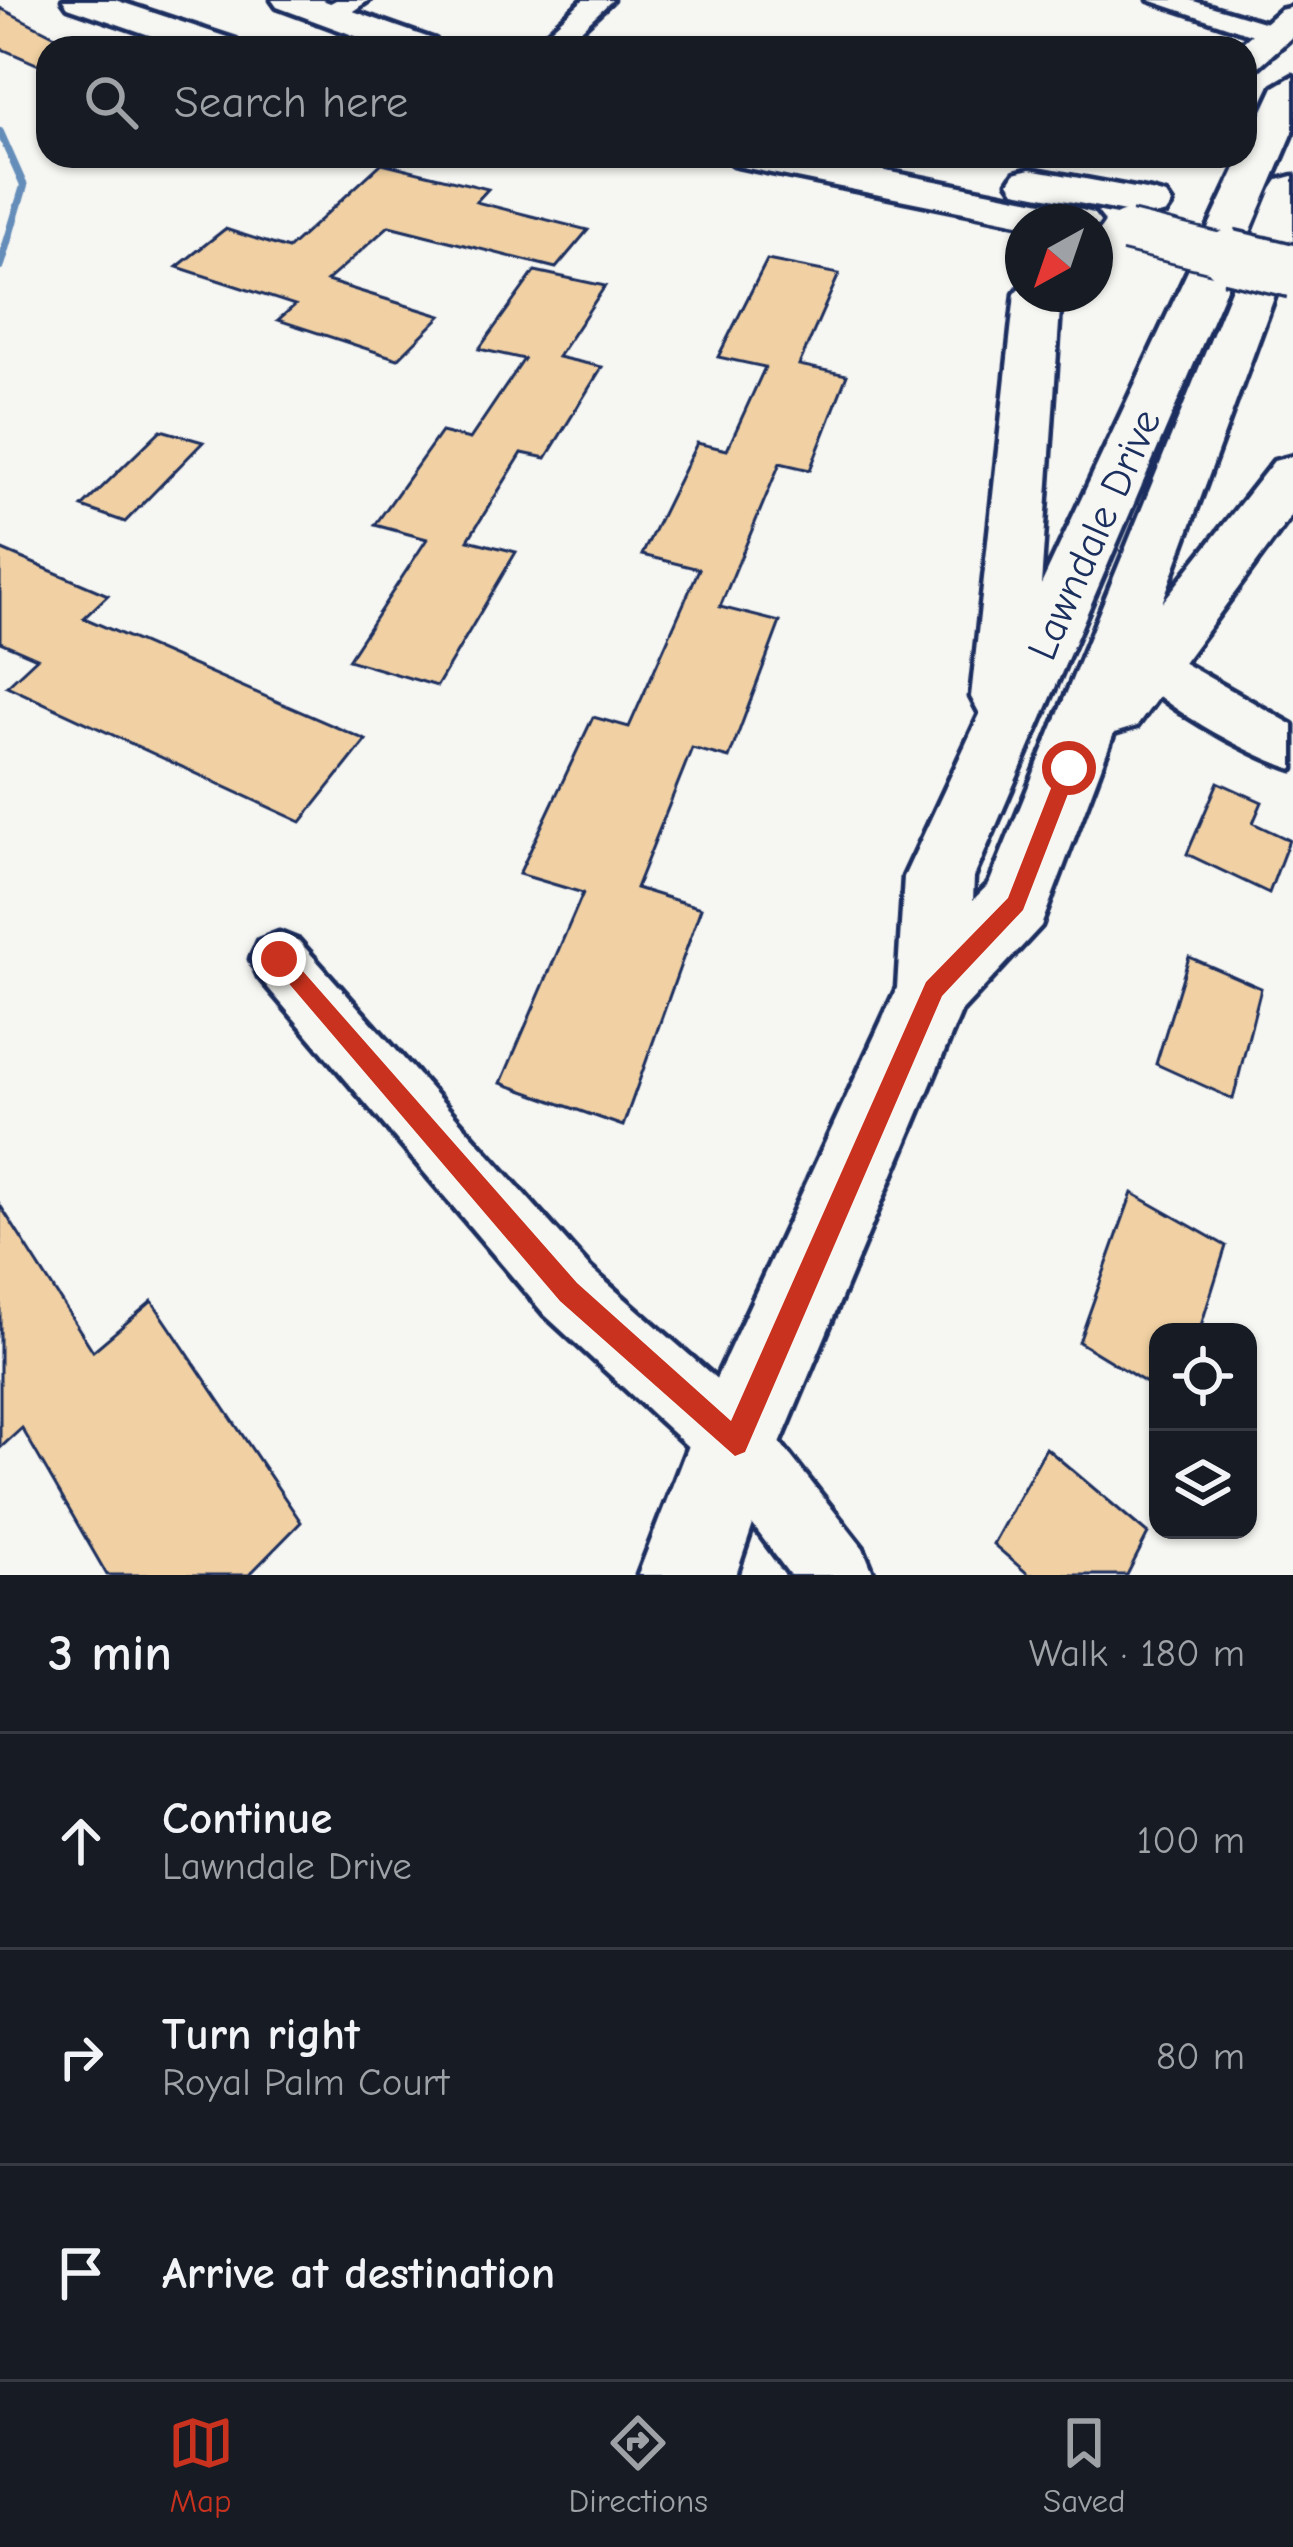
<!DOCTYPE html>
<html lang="en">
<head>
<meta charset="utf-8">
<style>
	:root { --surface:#171b24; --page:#242831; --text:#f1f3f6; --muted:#9ea1a6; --line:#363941; --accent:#c8321e }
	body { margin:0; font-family:"Comic Neue",sans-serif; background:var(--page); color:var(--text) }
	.controls { position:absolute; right:36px; bottom:36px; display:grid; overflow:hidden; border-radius:24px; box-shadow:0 3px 9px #0004 }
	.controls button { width:108px; height:108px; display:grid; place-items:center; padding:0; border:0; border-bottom:3px solid var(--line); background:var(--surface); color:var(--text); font:60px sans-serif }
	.compass { position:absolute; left:1005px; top:204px; width:108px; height:108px; border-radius:50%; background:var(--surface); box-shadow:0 3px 9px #0004; rotate:220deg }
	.stop { position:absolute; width:36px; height:36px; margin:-27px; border:9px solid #c8321e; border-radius:50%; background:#fff }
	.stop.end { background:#c8321e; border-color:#fff; box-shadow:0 3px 12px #0008 }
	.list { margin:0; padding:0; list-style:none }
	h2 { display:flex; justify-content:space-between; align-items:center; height:156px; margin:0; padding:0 48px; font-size:51px }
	h2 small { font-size:39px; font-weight:400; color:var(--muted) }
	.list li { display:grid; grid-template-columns:78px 1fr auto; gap:36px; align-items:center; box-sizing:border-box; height:216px; padding:0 48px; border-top:3px solid var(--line) }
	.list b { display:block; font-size:45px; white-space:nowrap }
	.list p { margin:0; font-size:39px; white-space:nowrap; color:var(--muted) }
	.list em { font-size:39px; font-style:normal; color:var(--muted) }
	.icon { flex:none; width:66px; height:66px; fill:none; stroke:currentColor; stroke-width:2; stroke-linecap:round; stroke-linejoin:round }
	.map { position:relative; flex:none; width:1293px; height:1575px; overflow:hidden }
	.search { position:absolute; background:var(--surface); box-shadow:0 3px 9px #0004; left:36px; right:36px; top:36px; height:132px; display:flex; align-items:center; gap:30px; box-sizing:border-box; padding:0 42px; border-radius:36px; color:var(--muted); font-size:45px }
	.sheet { height:804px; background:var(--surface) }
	nav { display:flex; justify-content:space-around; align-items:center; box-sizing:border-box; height:168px; border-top:3px solid var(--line); background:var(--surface); font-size:33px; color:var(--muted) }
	nav a { display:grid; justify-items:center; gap:6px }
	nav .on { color:var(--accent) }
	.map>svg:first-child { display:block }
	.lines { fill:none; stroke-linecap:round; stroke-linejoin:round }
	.stream-far1 { stroke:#658db9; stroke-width:8 }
	.stream { stroke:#658db9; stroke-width:10 }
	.building { fill:#f1d1a3; stroke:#1b2f5e; stroke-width:3 }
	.minor-casing { stroke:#1b2f5e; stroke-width:9 }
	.major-casing { stroke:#1b2f5e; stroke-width:9 }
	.minor { fill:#f6f6f2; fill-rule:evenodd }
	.major { fill:#f6f6f2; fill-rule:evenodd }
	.major-bridge-far1-casing { stroke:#1b2f5e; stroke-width:45; stroke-linecap:butt }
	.major-bridge-casing { stroke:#1b2f5e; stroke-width:58; stroke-linecap:butt }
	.major-bridge-far1 { stroke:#f6f6f2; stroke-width:39 }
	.major-bridge { stroke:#f6f6f2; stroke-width:51 }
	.route { fill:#c8321e }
	.labels { text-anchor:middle; stroke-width:9; stroke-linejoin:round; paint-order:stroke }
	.street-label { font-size:42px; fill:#1b2f5e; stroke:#f6f6f2 }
</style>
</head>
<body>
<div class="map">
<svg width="1293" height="1575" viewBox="0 0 1293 1575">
	<rect width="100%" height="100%" fill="#f6f6f2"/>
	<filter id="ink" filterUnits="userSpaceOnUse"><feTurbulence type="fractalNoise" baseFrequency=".00833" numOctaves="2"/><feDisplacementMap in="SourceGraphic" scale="24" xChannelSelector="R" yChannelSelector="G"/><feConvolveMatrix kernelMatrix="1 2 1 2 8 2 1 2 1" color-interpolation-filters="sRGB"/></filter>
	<g filter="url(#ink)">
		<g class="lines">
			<polyline class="stream-far1" points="0,132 24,186 2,259"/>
			<polyline class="stream" points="0,265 3,256"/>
		</g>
		<g class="building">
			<polygon points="0,8 79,48 48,48 48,69 0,48"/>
			<polygon points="382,163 488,189 476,202 588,230 556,268 389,226 327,281 441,316 398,359 278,320 295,305 177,267 225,229 288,249"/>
			<polygon points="767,260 839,274 799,365 847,375 810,470 780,463 720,607 780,622 729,758 692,748 636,888 701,908 623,1126 501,1083 583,893 519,874 593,717 629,727 699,569 642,555 697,443 727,450 765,367 718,357"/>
			<polygon points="535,271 605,286 558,357 602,367 546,458 522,453 468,540 516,552 437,686 348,660 427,539 375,525 441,432 470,439 524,359 479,349"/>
			<polygon points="161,430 203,442 125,522 82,507"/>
			<polygon points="0,549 108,595 84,618 366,740 301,822 7,686 37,658 0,642"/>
			<polygon points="1218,782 1262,802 1253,823 1289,840 1269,893 1187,854"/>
			<polygon points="1189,957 1261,988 1233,1099 1156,1064"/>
			<polygon points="1132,1193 1226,1246 1199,1332 1158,1332 1158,1390 1079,1342"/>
			<polygon points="0,1205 93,1351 152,1301 301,1522 249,1575 107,1575 22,1428 0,1448"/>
			<polygon points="1046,1448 1148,1534 1127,1575 1029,1575 993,1544"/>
		</g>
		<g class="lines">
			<defs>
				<g id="minor">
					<polygon points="336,0 369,0 337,22 317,22 317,10"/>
					<polygon points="583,0 612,0 561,48 530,48"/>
					<polygon points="1149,0 1190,0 1287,29 1291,35 1277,43"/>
					<path d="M1150,644L1293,725V769C1250,755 1148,701 1126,662L1133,649Z"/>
					<polygon points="279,933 299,941 591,1269 760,1417 863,1548 874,1575 790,1575 710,1467 545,1315 259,977 251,959 259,941"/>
				</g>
				<g id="major">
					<polygon points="63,0 115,0 236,40 241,48 187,48 68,7"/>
					<polygon points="272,0 322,0 435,40 440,48 388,48 277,7"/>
					<polygon points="1293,7 1293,36 1258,67 1245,70 1245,48 1236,48 1280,10"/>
					<polygon points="1293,76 1293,132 974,877 973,900 989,884 1272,189 1278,180 1293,176 1293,246 1162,603 1274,461 1293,456 1293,513 1137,726 1114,733 1041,926 961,1012 780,1444 736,1575 638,1575 702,1409 897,988 904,877 980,714 971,697 1015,294 1023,284 1023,294 1061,294 1041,585 1274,87"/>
					<polygon points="727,156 809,156 1078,209 1093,213 1100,222 1095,229 1095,222 1023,224 747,168 733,165"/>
					<polygon points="1030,169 1151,191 1166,195 1172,204 1166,213 1151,217 1015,191 1009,182 1015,173"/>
				</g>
			</defs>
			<use href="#minor" class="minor-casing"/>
			<use href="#major" class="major-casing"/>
			<use href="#minor" class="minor"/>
			<use href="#major" class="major"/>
			<defs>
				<polyline id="major-bridge-far1" points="1127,231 1241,259"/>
				<polyline id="major-bridge" points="1229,256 1293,271"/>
			</defs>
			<use href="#major-bridge-far1" class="major-bridge-far1-casing"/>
			<use href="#major-bridge" class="major-bridge-casing"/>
			<use href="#major-bridge-far1" class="major-bridge-far1"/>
			<use href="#major-bridge" class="major-bridge"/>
		</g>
	</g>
	<polygon class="route" points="1069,760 1078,768 1023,910 942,996 745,1452 735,1456 560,1301 268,959 271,952 286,952 577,1283 731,1421 926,982 1008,898 1059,768"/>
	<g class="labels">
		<g class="street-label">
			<text transform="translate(1093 534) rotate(-66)" y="15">Lawndale Drive</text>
		</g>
	</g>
</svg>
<div class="controls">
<button><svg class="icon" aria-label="locate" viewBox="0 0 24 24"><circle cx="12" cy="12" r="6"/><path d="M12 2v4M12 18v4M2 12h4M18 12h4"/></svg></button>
<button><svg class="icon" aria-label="layers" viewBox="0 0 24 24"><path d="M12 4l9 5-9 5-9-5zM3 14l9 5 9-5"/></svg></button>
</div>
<svg class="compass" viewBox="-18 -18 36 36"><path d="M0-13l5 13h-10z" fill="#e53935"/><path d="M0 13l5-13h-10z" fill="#9ea1a6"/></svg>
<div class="stop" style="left:1069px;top:768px"></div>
<div class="stop end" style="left:279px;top:959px"></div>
<div class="search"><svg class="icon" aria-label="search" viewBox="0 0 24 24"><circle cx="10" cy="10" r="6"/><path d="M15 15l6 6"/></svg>Search here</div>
</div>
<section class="sheet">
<h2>3 min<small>Walk · 180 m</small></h2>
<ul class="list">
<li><svg class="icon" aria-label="ahead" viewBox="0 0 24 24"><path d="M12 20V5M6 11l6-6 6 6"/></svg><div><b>Continue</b><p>Lawndale Drive</p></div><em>100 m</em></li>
<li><svg class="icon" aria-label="right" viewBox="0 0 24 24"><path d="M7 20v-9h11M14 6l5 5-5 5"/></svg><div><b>Turn right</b><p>Royal Palm Court</p></div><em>80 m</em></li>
<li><svg class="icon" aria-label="arrive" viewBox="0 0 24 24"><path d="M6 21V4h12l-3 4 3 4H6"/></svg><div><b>Arrive at destination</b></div></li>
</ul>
</section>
<nav>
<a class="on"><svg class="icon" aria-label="map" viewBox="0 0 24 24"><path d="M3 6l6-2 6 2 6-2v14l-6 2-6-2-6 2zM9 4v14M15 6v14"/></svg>Map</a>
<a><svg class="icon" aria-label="directions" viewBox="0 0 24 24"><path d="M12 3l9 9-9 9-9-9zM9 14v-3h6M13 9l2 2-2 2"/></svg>Directions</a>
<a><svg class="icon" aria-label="saved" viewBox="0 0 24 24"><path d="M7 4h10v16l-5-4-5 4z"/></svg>Saved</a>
</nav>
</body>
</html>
